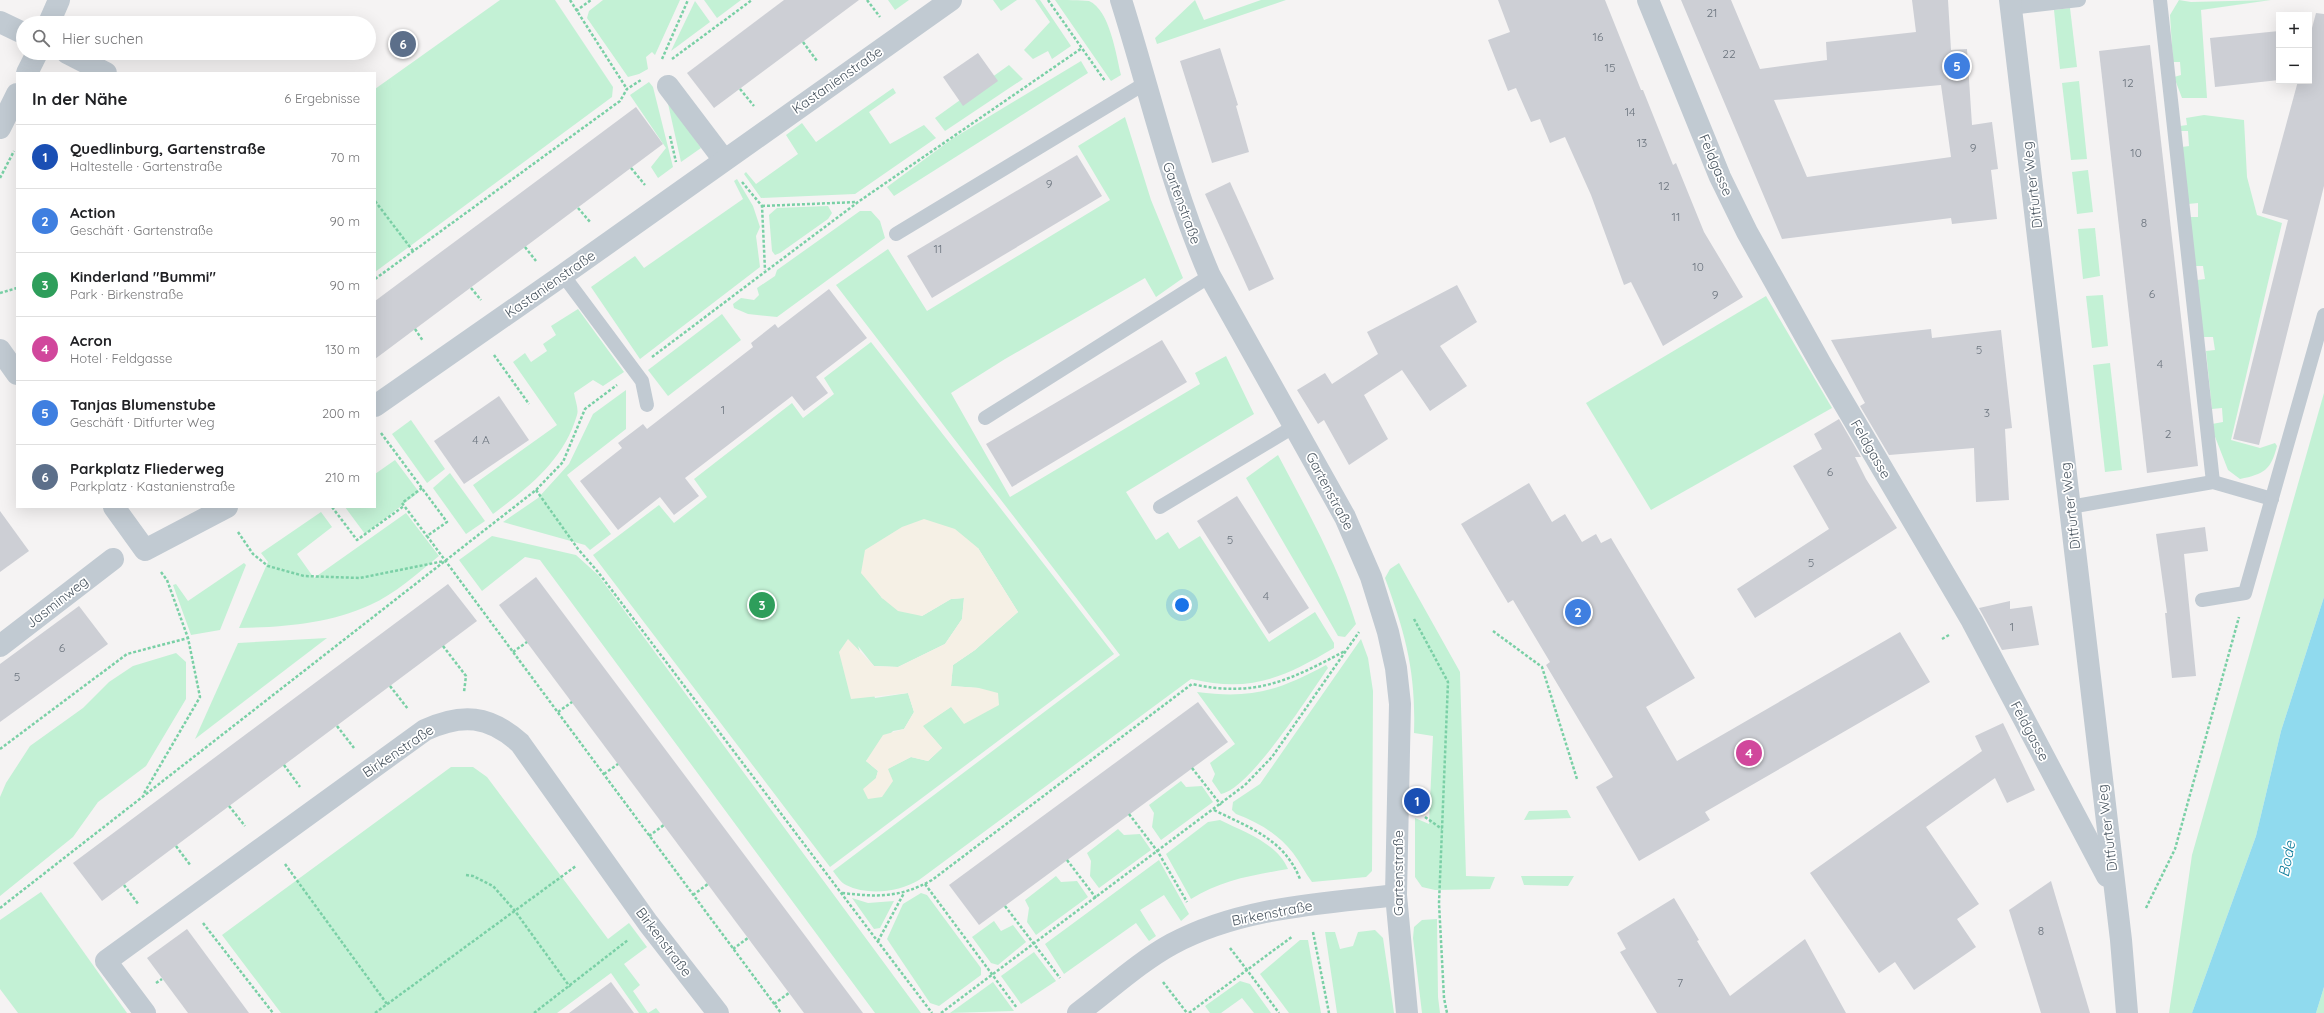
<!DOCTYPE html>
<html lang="de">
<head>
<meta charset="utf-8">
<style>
	:root { --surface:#fff; --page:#f2f2f2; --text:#202124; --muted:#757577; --line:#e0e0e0; --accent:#b45309 }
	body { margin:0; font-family:Quicksand,sans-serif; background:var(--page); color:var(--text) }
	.controls { position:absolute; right:12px; top:12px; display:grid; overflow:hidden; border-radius:0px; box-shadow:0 4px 16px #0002 }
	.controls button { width:36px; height:36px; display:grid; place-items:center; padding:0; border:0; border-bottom:1px solid var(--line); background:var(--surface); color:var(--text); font:20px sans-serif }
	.you { position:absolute; left:1182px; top:605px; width:14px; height:14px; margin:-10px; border:3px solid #fff; border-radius:50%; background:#1a73e8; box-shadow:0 0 0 6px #1a73e833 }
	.badge { display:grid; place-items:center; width:26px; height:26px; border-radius:50%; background:var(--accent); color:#fff; font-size:13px; font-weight:700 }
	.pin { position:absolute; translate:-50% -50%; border:2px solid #fff; box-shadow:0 1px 4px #0006 }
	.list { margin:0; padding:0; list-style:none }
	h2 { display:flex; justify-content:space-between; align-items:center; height:52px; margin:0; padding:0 16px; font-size:17px }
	h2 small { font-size:13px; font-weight:400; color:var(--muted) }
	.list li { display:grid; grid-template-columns:26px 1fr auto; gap:12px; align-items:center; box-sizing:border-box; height:64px; padding:0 16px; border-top:1px solid var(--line) }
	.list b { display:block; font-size:15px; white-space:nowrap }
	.list p { margin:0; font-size:13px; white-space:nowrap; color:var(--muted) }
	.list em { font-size:13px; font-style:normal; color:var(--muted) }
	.icon { flex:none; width:22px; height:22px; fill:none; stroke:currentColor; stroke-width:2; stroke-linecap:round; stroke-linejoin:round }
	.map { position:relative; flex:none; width:2324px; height:1013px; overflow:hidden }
	.search { position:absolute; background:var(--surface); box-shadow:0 4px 16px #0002; left:16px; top:16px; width:360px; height:44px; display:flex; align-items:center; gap:10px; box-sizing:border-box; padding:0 14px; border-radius:22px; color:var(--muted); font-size:15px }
	.panel { position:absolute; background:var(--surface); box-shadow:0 4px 16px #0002; left:16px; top:72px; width:360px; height:436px; border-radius:0px }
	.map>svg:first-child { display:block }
	.green { fill:#c3f1d5; fill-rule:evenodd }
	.sand { fill:#f5f0e5 }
	.water { fill:#90daee }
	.building { fill:#cdcfd5; fill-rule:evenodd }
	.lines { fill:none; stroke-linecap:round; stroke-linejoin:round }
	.path { stroke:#7ad0a6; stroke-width:2.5; stroke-dasharray:3 2; stroke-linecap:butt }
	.service { stroke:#c1cad2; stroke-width:14 }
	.minor { stroke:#c1cad2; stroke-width:22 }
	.labels { text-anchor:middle; stroke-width:3.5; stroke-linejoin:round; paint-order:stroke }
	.number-label { font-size:12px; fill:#6b747e }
	.street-label { font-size:14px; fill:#4a5661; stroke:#fff }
	.water-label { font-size:15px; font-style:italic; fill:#0c7c9b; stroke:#fff }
</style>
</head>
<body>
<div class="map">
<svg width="2324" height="1013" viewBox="0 0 2324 1013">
	<rect width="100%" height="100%" fill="#f5f3f3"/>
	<g class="green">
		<polygon points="500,0 555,0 613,87 612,97 375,272 375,89"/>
		<polygon points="603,0 680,0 655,55 652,52 646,57 648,69 639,74 628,77 587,18 589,11"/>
		<polygon points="704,0 741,0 717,18"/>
		<polygon points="888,0 909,0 895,10"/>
		<polygon points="993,0 1017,0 1001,11"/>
		<polygon points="1035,0 1040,0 1071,46 1052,59 1048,51 1033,59 1024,50 1050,22"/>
		<path d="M1055,0C1064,0 1081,0 1089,1C1110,10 1116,55 1121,75L1111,81Z"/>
		<polygon points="1195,0 1204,20 1261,0 1286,0 1157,44 1155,38"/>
		<polygon points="2179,0 2191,2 2271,0 2201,10 2207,98 2182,98 2174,77 2181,75 2180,62 2173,62 2170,15"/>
		<polygon points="695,1 710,22 671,51"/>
		<polygon points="2070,8 2077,67 2060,69 2054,10"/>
		<polygon points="1081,61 1088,73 894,196 887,187 952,139"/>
		<polygon points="1009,65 1023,79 945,131 935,118"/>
		<polygon points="2079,81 2087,159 2071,160 2062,83"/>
		<polygon points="649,82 653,87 673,167 658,178 651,167 666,148 630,95"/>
		<polygon points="893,88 896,93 869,112 890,144 924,125 936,138 855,194 761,198 744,174 746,172 756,184 798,154 786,135 802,123 816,142"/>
		<polygon points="667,99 701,148 681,162"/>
		<path d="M2204,115L2244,120L2247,177L2257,215L2282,223L2231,440L2260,448L2275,443L2277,446C2271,470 2264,474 2240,479L2228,470L2212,429V424L2223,422L2222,408L2212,409L2206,351L2215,350L2213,337H2203L2197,280L2205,279L2203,266H2194L2189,217H2198V203L2188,204L2182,147L2189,146L2188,131H2181L2180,126L2187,125L2186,118Z"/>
		<path d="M1125,117L1151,200L1183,278L1156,297L1145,278L1005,359L951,393L1010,497L1200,384L1195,373L1226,356L1254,414L1126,492L1156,540L1168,532L1179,549L1200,536L1269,642L1315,612L1334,643V648C1283,678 1251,693 1191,679L919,880C899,892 868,896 846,885C840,882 837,876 833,871L1120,655L836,285L888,249L927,311L1110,200L1078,146Z"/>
		<polygon points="2088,170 2093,212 2077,214 2072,172"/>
		<polygon points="737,179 753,206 760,227 756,236 760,267 640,359 591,287 635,256 644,268 743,199 734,181"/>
		<polygon points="828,206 832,213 828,219 780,253 775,255 772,251 769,215 777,208"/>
		<polygon points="860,211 871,211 880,221 885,238 777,317 748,314 734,308 733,304 741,298 754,300 759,295 757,288 775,276 777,270"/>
		<polygon points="2095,228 2100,276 2083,279 2078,229"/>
		<polygon points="2103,295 2108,346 2092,348 2086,296"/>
		<polygon points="1766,296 1832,408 1651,510 1586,403"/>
		<path d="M578,309L624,372L603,386L593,380L574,393C575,400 579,409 577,415C564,460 529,487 493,514L473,485L557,425L513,362L525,353L531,362L547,351L543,344L556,335L551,326Z"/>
		<polygon points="722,314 741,340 668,396 648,370"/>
		<path d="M871,342L1114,654L830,867L593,555L659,505L674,523L707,497L694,479L792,403L803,418L834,394L824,378ZM978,548L1018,612L975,650L953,665L951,686L979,688L922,726L942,748L928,761L911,757L887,769L863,789L876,778L878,771L866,761L893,731L904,729L914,712L908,693L875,698L858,646L874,666L898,667L945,644L962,619L964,598L951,599L922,616L882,598L873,585Z"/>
		<polygon points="2110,363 2122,470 2105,472 2093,365"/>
		<polygon points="626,390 626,429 567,475 611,534 590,550 585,545 503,522 538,498 569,464 593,414"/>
		<polygon points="2324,393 2324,597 2281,731 2256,836 2192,1013 2169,1013 2192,855"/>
		<polygon points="411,420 445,469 427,483 392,434"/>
		<path d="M1278,455C1307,510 1338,565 1356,624L1345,637L1338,636L1246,478Z"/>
		<polygon points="395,460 419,492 365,534 345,507 375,507 375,474"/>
		<polygon points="450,473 485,521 466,534 433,488"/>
		<path d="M321,512L332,527L297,554L314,578L406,513L439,556C418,573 395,594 370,605C328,624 284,627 239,628L268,562L261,553Z"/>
		<polygon points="492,536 576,555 598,575 921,1013 875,1013 540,560 525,557 482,591 459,560"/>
		<polygon points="244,563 246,565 220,630 191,635 173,585 176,584 188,601"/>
		<path d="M1399,563L1460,672L1466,876L1495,877L1490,889L1435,890L1422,887L1415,877V818L1429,824L1433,736L1414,733C1416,673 1406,635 1385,578L1390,569Z"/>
		<polygon points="327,638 195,739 238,643"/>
		<path d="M1361,639L1368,658L1373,691L1372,871L1366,877L1312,882C1305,873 1300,862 1293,853C1278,834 1258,822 1236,814L1232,810L1233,802L1260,784Z"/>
		<polygon points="176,653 186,662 186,699 146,766 98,802 73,837 0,896 0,797 6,783 30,746 83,708 109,682 133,666"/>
		<path d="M1326,665L1328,668C1309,695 1250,789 1221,794L1212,781L1215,774L1210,763L1235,744L1197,692C1251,699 1278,691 1326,665Z"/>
		<polygon points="451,767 473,767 487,777 608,939 629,923 647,947 624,964 640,985 633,991 648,1013 656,1008 660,1013 639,1013 611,973 557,1013 281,1013 222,935"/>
		<polygon points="1181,781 1186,787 1202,786 1213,802 1161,840 1152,827 1154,813 1149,805"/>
		<polygon points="1567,810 1571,818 1524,820 1529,811"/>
		<path d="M1220,820C1244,832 1277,843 1288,869C1254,875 1221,880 1191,899L1166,854L1208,822Z"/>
		<polygon points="1118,829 1124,835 1140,834 1151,850 1099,888 1090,876 1091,861 1087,853"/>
		<polygon points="1159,860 1189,914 1181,921 1164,895 1140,910 1156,936 1149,941 1136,923 1064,974 1045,944"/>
		<polygon points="1056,876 1061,882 1077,881 1088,897 1036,935 1027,922 1029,908 1025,900"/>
		<polygon points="1521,876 1574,876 1568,886 1524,885"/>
		<polygon points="41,892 127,1013 18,1013 0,989 0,920"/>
		<polygon points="921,893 927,895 981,968 981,975 939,1006 930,1003 887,939 903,904"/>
		<polygon points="852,898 868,903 894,901 880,928 874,929"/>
		<polygon points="1437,919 1438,997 1440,1013 1422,1013 1413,938 1414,927 1422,920"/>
		<polygon points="994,921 1001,931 1013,925 1026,942 998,965 991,963 972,937"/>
		<polygon points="1375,930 1383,938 1394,1013 1337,1013 1325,932 1335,932 1340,949 1353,946 1358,932"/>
		<polygon points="1300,940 1308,940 1321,1013 1289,1013 1260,974"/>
		<polygon points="1034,952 1056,981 1021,1004 1001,976"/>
		<polygon points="1240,981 1250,984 1271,1013 1254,1013 1242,998 1221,1013 1210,1013 1205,1006"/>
		<polygon points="993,982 1014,1011 950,1013"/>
		<polygon points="2324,987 2324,1013 2316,1013"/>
	</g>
	<polygon class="sand" points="924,519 955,529 978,548 1018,612 975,650 953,665 951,686 979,688 998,693 999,705 964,724 951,707 923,726 942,748 928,761 911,757 888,769 893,781 882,797 868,799 863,789 876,778 878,771 866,761 883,735 904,729 914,712 908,693 851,699 839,652 848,639 874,666 898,667 945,644 962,619 964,598 951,599 922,616 898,611 882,598 861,573 865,550 902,527"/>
	<polygon class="water" points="2324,597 2324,987 2316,1013 2192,1013 2256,836 2281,731"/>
	<g class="building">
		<polygon points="784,0 859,0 714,108 687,73"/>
		<polygon points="1498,0 1605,0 1641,90 1643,90 1673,165 1676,163 1704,232 1743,297 1663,346 1631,282 1624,285 1591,195 1565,137 1550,143 1540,119 1531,122 1516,88 1508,91 1488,40 1510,32"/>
		<path d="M1681,0H1731L1760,69L1827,60L1826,42L1916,32L1912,0H1948L1951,50L1967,49L1972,125L1992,122L1998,169L1991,170L1997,219L1952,224L1951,218L1782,239ZM1941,85L1951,157L1807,177L1774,100Z"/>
		<polygon points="2316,13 2324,14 2324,186 2259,445 2233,439 2288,220 2262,213 2298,81 2309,81 2309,28 2312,28"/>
		<polygon points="2279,31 2279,80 2215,87 2210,38"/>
		<polygon points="2150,45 2198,466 2147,473 2099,51"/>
		<polygon points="1220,48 1238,105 1236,106 1249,152 1212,163 1180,61"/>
		<polygon points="978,53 998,81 963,106 943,77"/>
		<polygon points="636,107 663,144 375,359 375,301"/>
		<polygon points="1077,155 1102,196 932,298 907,256"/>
		<polygon points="1230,182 1274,279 1249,291 1205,194"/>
		<polygon points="1457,285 1477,322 1440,346 1467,386 1430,411 1402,370 1364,395 1388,439 1349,465 1324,420 1318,424 1297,390 1325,373 1332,384 1378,354 1367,332"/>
		<polygon points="829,289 867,338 816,377 828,393 804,411 792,396 685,478 699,496 674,515 660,497 618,530 580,481 622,448 618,443 643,424 647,429 753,347 751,343 775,324 778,328"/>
		<polygon points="1931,329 1932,338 2001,330 2012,428 2005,429 2009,500 1976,502 1974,448 1889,455 1860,406 1865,403 1831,340"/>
		<polygon points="1162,340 1187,382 1012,487 986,444"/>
		<polygon points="499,396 529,440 464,484 434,441"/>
		<polygon points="1839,419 1861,457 1855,457 1866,479 1897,528 1755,618 1737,589 1829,529 1793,466 1822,449 1814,434"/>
		<polygon points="1529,483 1552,522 1565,514 1582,542 1596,534 1601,543 1611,538 1695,678 1646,707 1677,761 1900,632 1930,682 1705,812 1710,820 1639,861 1596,787 1613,777 1546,665 1550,662 1513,600 1508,603 1461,524"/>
		<polygon points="1237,496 1309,608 1269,634 1197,521"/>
		<polygon points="0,511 29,551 0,572"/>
		<polygon points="2205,527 2208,551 2184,554 2196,676 2172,678 2165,613 2167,613 2156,534"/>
		<polygon points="536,577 863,1013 804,1013 499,605"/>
		<polygon points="448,584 477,621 102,901 73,863"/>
		<polygon points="2010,601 2010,609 2032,606 2039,645 2002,650 1979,608"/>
		<polygon points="79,606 108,644 0,722 0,664"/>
		<polygon points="1198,702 1228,742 979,925 949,885"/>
		<polygon points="2003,723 2035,790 2007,803 1995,778 1926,827 1979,904 1957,919 1976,947 1914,990 1895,962 1879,973 1810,873 1982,751 1975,736"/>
		<polygon points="2051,881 2090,1013 2041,1013 2009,910"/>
		<polygon points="1674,898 1699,940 1697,941 1730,996 1805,939 1846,1013 1657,1013 1620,952 1626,949 1617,933"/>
		<polygon points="187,929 249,1013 188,1013 147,958"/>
		<polygon points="611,982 634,1013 569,1013"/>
	</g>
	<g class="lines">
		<g class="path">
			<polyline points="570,0 627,89"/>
			<polyline points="867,0 880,17"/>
			<polyline points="1048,0 1105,81"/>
			<polyline points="576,11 591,0"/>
			<polyline points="803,42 817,61"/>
			<polyline points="662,59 688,0"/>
			<polyline points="672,59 752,0"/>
			<polyline points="740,89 754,106"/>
			<polyline points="670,136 676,162"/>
			<polyline points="631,168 645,185"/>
			<polyline points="0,178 14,151"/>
			<polyline points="742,182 762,206 765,270"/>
			<polyline points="375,201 413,251"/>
			<polyline points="762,206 857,202"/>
			<polyline points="578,208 591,223"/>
			<polyline points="525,247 536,261"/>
			<polyline points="375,279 620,101 627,89 641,80"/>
			<polyline points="471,288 481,300"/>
			<polyline points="0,293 17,288"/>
			<polyline points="415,329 423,341"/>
			<polyline points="494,355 529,404"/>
			<polyline points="652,357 858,202 1082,48"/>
			<polyline points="381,433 447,522 427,536 781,1013"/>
			<polyline points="422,488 402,503 427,536"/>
			<polyline points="536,490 578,549 598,572 932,1013"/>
			<polyline points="332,507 357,540 404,506"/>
			<polyline points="238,532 253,554 268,566 304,576 360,578 444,561"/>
			<polyline points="161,572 167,580 188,638"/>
			<polyline points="1414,619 1448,682 1439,903 1444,998 1447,1013"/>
			<polyline points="1493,631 1542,667 1577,779"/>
			<polyline points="1942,639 1949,635"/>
			<polyline points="443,646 466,676 464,692"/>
			<polyline points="513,652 527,642"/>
			<polyline points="390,686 408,709"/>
			<polyline points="558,712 572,702"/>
			<polyline points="337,726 354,748"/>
			<polyline points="0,749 127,654 188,638 200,697 143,795"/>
			<polyline points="284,765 300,787"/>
			<polyline points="1192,768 1221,805"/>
			<polyline points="604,774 618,764"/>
			<polyline points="229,806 245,826"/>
			<path d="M1214,810C1250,828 1284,839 1300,879"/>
			<polyline points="1129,814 1158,852 1187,902"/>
			<polyline points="1425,817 1442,829"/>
			<polyline points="649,836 664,825"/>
			<polyline points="176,846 191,866"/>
			<polyline points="1067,860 1096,898"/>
			<polyline points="285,864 387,1004"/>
			<polyline points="466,875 473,876 493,886 515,911 570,987"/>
			<polyline points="925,884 1017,1008"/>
			<polyline points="124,885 139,905"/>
			<path d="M842,893C877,897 900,898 932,880L1192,684C1256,698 1290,680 1345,651"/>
			<polyline points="693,895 708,884"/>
			<polyline points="1005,906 1060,978"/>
			<polyline points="0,908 536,490 563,462 585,409 617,385"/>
			<polyline points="2146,908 2175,849 2239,617"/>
			<polyline points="203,923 273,1013"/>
			<polyline points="1313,932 1329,1013"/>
			<polyline points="878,941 904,893"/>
			<polyline points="1230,948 1247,970 1293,936"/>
			<polyline points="733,949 748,938"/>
			<polyline points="1163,982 1187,1013"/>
			<polyline points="156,983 162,979"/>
			<polyline points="774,1004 789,993"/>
			<polyline points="375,1013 576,866"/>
			<polyline points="534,1013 628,940"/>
			<polyline points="941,1013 1245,785 1272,757 1359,632"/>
			<polyline points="1189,1013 1247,970 1279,1013"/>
		</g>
		<g class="service">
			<polyline points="2160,0 2213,482"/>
			<polyline points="2010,8 2079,0"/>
			<polyline points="896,234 1144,84"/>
			<polyline points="563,275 642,381 647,405"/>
			<polyline points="985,418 1210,276"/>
			<polyline points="1160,507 1295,426"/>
			<polyline points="2070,507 2213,482 2272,499"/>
			<polyline points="2202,600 2245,593 2324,315"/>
		</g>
		<g class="minor">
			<path d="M1121,0C1150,92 1171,186 1210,276L1345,517L1371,577L1388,632L1396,668L1400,704L1396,895L1407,1013"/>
			<polyline points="1648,0 1720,177 1747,232 1822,366 1972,621 2107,876"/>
			<polyline points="2010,0 2121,940 2127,1013"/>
			<polyline points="0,22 23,33"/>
			<polyline points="49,23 59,0"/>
			<polyline points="67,53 106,73"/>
			<polyline points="27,73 37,53"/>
			<polyline points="668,86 724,160"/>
			<polyline points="0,128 17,94"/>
			<polyline points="0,350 17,374"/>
			<polyline points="375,406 563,275 951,0"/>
			<polyline points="114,507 145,550 227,507"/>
			<polyline points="0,646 113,559"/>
			<path d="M145,1013L106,961L425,730C462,713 489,715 520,743L648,923L718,1013"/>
			<path d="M1078,1013C1108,991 1139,962 1172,944C1241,907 1320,904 1396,895"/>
		</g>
	</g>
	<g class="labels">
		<g class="number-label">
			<text x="1712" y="17">21</text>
			<text x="1598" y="41">16</text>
			<text x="1729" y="58">22</text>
			<text x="1610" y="72">15</text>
			<text x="2128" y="87">12</text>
			<text x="1630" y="116">14</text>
			<text x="1642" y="147">13</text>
			<text x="1973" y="152">9</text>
			<text x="2136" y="157">10</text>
			<text x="1049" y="188">9</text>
			<text x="1664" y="190">12</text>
			<text x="1676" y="221">11</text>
			<text x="2144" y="227">8</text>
			<text x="938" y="253">11</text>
			<text x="1698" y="271">10</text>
			<text x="2152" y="298">6</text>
			<text x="1715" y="299">9</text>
			<text x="1979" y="354">5</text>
			<text x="2160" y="368">4</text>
			<text x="723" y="414">1</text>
			<text x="1987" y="417">3</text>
			<text x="2168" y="438">2</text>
			<text x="481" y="444">4 A</text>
			<text x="1830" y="476">6</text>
			<text x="1230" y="544">5</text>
			<text x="1811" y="567">5</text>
			<text x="1266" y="600">4</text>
			<text x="2012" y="631">1</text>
			<text x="62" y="652">6</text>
			<text x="17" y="681">5</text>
			<text x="2041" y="935">8</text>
			<text x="1680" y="987">7</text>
		</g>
		<g class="street-label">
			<text transform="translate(837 80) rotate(-35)" y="5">Kastanienstraße</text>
			<text transform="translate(1716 165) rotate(67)" y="5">Feldgasse</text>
			<text transform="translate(2032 185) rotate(-97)" y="5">Ditfurter Weg</text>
			<text transform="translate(1182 203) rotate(70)" y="5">Gartenstraße</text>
			<text transform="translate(550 284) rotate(-35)" y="5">Kastanienstraße</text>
			<text transform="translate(1871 449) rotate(60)" y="5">Feldgasse</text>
			<text transform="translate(1330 491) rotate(62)" y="5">Gartenstraße</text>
			<text transform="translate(2070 506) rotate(-97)" y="5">Ditfurter Weg</text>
			<text transform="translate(57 602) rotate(-38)" y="5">Jasminweg</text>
			<text transform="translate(2030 731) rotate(62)" y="5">Feldgasse</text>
			<text transform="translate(398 751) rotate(-34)" y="5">Birkenstraße</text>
			<text transform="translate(2107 828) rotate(-97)" y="5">Ditfurter Weg</text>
			<text transform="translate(1398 873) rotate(-90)" y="5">Gartenstraße</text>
			<text transform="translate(1272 913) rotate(-11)" y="5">Birkenstraße</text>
			<text transform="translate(664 942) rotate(53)" y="5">Birkenstraße</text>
		</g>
		<g class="water-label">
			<text transform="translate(2287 859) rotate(-79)" y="5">Bode</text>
		</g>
	</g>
</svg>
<div class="controls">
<button>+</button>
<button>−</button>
</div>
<div class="you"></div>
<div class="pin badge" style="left:1417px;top:801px;background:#1a4fb4">1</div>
<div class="pin badge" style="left:1578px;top:612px;background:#3f7fe0">2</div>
<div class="pin badge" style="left:762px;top:605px;background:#2e9e5b">3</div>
<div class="pin badge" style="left:1749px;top:753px;background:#d1479c">4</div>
<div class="pin badge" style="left:1957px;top:66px;background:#3f7fe0">5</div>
<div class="pin badge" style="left:403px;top:44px;background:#5c6f8a">6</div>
<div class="search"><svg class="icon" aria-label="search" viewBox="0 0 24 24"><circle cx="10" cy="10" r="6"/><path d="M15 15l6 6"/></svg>Hier suchen</div>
<section class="panel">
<h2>In der Nähe<small>6 Ergebnisse</small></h2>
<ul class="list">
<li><span class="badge" style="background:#1a4fb4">1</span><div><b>Quedlinburg, Gartenstraße</b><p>Haltestelle · Gartenstraße</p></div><em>70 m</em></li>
<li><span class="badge" style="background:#3f7fe0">2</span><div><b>Action</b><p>Geschäft · Gartenstraße</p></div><em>90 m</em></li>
<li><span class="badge" style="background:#2e9e5b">3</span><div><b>Kinderland &quot;Bummi&quot;</b><p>Park · Birkenstraße</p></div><em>90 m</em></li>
<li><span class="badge" style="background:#d1479c">4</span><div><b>Acron</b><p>Hotel · Feldgasse</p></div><em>130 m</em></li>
<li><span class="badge" style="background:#3f7fe0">5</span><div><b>Tanjas Blumenstube</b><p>Geschäft · Ditfurter Weg</p></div><em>200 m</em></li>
<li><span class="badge" style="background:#5c6f8a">6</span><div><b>Parkplatz Fliederweg</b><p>Parkplatz · Kastanienstraße</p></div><em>210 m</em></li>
</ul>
</section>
</div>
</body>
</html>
